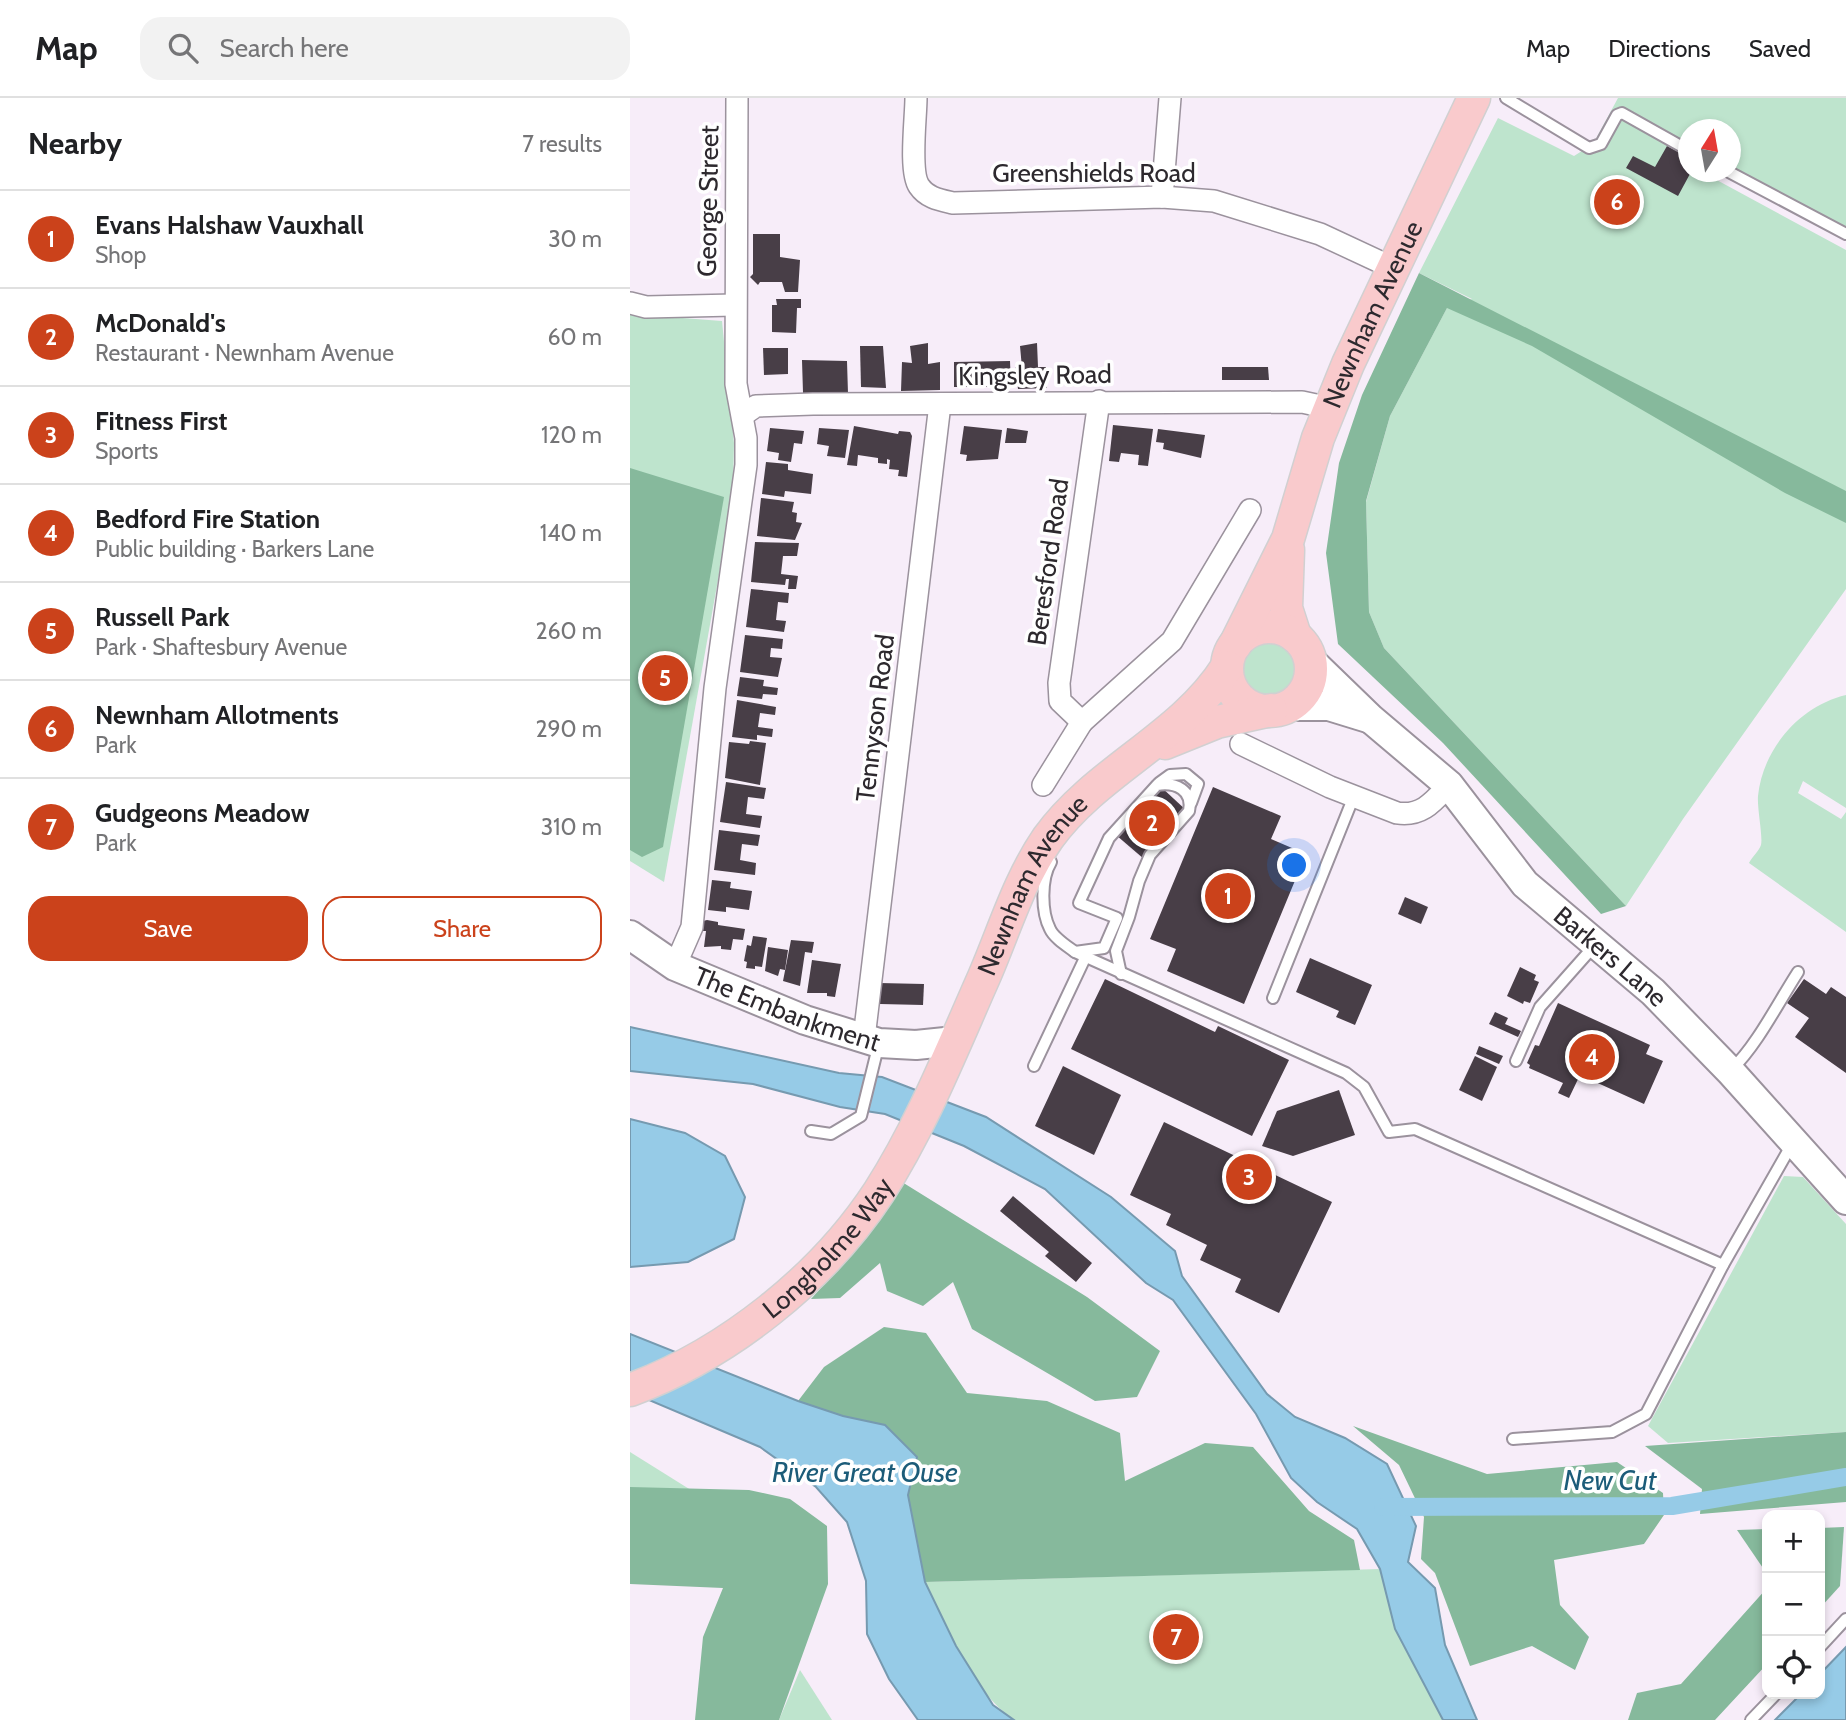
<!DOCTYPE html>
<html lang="en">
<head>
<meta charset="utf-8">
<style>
	:root { --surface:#fff; --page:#f2f2f2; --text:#202124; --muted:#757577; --line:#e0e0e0; --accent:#cb421b }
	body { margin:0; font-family:Cabin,sans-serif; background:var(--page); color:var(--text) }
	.controls { position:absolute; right:21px; bottom:21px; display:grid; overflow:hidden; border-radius:14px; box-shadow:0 4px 10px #0003 }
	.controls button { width:63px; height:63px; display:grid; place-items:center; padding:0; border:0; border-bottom:2px solid var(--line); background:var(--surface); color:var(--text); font:35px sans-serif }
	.compass { position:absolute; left:1048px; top:21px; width:63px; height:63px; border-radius:50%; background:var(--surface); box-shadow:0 4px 10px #0003; rotate:11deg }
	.you { position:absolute; left:665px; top:768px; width:24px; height:24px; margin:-18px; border:5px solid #fff; border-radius:50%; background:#1a73e8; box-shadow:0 0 0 10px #1a73e833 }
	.badge { display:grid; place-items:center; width:46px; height:46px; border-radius:50%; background:var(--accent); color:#fff; font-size:23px; font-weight:700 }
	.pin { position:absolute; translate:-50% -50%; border:4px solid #fff; box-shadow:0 2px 7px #0006 }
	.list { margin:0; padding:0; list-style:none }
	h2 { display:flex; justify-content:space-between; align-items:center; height:91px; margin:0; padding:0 28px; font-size:30px }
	h2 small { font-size:23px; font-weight:400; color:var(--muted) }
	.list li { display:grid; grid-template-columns:46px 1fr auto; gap:21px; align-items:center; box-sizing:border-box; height:98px; padding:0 28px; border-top:2px solid var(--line) }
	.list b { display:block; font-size:26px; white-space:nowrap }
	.list p { margin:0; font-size:23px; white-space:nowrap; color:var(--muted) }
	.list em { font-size:23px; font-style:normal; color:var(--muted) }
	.actions { display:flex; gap:14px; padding:21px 28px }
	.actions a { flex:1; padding:16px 0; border:2px solid var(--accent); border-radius:21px; text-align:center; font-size:24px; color:var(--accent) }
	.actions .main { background:var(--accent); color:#fff }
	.icon { flex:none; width:38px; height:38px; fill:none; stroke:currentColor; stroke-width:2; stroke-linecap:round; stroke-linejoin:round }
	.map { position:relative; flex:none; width:1216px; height:1622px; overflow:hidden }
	header { display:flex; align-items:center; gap:42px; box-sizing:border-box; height:98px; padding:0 35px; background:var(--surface); border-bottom:2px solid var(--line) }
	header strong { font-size:33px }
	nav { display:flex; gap:38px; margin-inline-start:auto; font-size:24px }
	.search { width:490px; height:63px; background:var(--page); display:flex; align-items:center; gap:18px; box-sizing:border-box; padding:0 24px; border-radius:21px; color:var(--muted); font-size:26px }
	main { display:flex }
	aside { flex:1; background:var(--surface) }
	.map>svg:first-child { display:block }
	.green { fill:#bee4cd }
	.forest { fill:#86b99c }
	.water { fill:#96cbe7; stroke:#769ab0; stroke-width:2 }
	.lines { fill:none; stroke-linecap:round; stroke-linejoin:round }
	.canal { stroke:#96cbe7; stroke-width:18 }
	.building { fill:#483e47 }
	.lane-casing { stroke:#9b929d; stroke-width:14 }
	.street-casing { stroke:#9b929d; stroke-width:24 }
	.secondary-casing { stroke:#9b929d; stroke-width:32 }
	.primary-casing { stroke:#d1d0d1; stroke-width:35 }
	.lane { stroke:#fff; stroke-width:10 }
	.street { stroke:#fff; stroke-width:21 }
	.secondary { stroke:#fff; stroke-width:28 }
	.primary { stroke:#f9cacc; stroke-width:32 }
	.labels { text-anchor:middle; stroke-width:7; stroke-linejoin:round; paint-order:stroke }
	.street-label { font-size:26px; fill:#2d292e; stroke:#fff }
	.water-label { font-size:28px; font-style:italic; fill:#1c5c79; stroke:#fff }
</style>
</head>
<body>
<header>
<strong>Map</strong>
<div class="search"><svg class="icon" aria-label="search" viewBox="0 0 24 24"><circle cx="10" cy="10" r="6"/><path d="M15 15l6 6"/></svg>Search here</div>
<nav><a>Map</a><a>Directions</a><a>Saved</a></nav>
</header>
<main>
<aside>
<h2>Nearby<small>7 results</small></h2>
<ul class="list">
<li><span class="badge">1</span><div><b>Evans Halshaw Vauxhall</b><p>Shop</p></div><em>30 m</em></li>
<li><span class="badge">2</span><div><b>McDonald's</b><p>Restaurant · Newnham Avenue</p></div><em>60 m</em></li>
<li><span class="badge">3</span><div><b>Fitness First</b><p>Sports</p></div><em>120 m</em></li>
<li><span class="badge">4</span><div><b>Bedford Fire Station</b><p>Public building · Barkers Lane</p></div><em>140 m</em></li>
<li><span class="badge">5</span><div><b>Russell Park</b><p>Park · Shaftesbury Avenue</p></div><em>260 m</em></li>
<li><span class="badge">6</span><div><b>Newnham Allotments</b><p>Park</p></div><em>290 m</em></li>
<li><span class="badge">7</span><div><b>Gudgeons Meadow</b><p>Park</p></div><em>310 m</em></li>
</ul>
<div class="actions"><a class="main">Save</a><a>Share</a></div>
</aside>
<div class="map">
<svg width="1216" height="1622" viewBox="0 0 1216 1622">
	<rect width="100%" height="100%" fill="#f7edf9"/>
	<g class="green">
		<polygon points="988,0 1216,0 1216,134 1101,73 1100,32 1058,32 1058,74 1072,74 1216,152 1216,491 1053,721 996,808 754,550 739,514 736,404 760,318 818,208 842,201 789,175 868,20 944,58 963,46"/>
		<polygon points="0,216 92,223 104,345 103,398 34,784 0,763"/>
		<circle cx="639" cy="570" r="27"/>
		<path d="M1216,597V710L1173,683L1168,695L1211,721L1216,714V834L1119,765C1122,759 1129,753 1131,747C1133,739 1127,710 1128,698C1133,650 1170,608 1216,597Z"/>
		<polygon points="1154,1078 1173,1079 1216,1126 1216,1334 1038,1345 1018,1328"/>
		<polygon points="0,1354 88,1409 0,1407"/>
		<path d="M750,1471L765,1531L813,1622H384C340,1591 318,1532 295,1484Z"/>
		<polygon points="170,1572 202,1622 149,1622"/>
	</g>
	<g class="forest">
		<polygon points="789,175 1216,393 1216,425 1155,395 902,248 817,210 760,318 736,403 739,514 754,550 996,808 971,816 813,645 708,546 696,455 709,365 732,297"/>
		<polygon points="0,370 94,399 33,749 12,759 0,752"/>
		<polygon points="272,1084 457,1199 530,1253 507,1299 465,1303 342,1231 323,1184 293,1208 257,1193 250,1165 210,1200 181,1201 235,1141"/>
		<polygon points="254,1229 296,1235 337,1295 417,1303 490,1335 495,1383 575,1345 623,1349 679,1413 724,1442 730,1472 295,1484 278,1397 287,1359 255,1327 213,1318 168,1303 194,1269"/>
		<polygon points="723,1328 857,1376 987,1364 1033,1395 1034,1417 1014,1446 924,1462 930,1507 959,1539 945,1572 902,1548 840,1568 805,1475 791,1461 794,1419 769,1367"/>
		<polygon points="1216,1334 1216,1404 1070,1416 1072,1391 1015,1348"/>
		<polygon points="0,1389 119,1392 160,1401 197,1428 198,1486 149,1622 65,1622 73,1539 93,1490 0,1486"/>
		<polygon points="1214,1429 1210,1488 1190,1510 1190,1430"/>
		<polygon points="1137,1431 1137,1476 1107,1432"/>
		<polygon points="1137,1490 1137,1566 1085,1622 998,1622 1007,1595 1051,1586"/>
	</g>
	<g class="water">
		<polygon points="0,929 209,975 252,979 356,1019 481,1099 545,1153 552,1178 637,1296 665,1319 715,1340 757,1366 786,1428 778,1464 805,1490 815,1547 847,1622 813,1622 765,1531 750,1471 727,1431 687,1404 661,1380 626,1316 543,1202 516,1185 415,1091 334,1048 255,1016 210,1009 123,986 0,973"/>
		<polygon points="0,1021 55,1035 95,1058 115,1099 104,1141 58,1164 0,1169"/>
		<polygon points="0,1236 168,1303 213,1318 255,1327 287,1359 278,1397 295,1484 326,1548 363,1607 384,1622 288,1622 259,1581 237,1536 236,1483 217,1424 186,1389 130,1349 0,1294"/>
		<polygon points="1216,1549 1216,1622 1145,1622 1171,1596 1190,1596 1190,1576"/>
	</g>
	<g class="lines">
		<polyline class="canal" points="753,1409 1042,1408 1216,1379"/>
	</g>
	<g class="building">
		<polygon points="1037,48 1058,59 1061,74 1048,98 996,70 1003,58 1025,69"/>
		<polygon points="123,136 150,136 150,159 170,162 168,194 155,194 152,184 130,184 128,187 120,179 123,176"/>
		<polygon points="146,201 171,201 171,210 167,210 166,235 142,234 142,207 147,207"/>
		<polygon points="298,245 298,266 310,264 310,292 271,293 272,264 282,265 280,248"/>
		<polygon points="407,245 408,269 416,269 417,290 388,291 385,269 392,270 390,248"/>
		<polygon points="230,248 253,248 256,290 231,289"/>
		<polygon points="133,250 158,250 158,276 134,277"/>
		<polygon points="172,262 217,263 218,296 173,295"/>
		<polygon points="380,263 381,289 324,289 324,264"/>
		<polygon points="592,269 638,269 639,282 592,282"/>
		<polygon points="483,327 523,331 518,368 508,367 509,357 491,355 489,364 479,363"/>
		<polygon points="224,328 268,336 269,333 280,334 282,338 277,379 268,378 269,372 259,371 260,362 257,361 257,366 248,365 248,360 228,357 227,368 217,367"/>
		<polygon points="334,328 372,332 368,361 336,363 337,357 330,356"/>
		<polygon points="140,330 174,333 172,346 164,345 161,364 148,362 149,355 137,353"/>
		<polygon points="189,330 219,332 215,360 197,358 199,348 187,346"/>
		<polygon points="377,330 398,333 396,345 375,345"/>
		<polygon points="528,331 575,337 571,360 533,351 534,345 526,344"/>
		<polygon points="136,364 158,366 158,372 183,376 181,396 155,393 154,399 132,396"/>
		<polygon points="131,400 164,404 162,414 167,415 166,424 172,425 165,442 127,438"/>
		<polygon points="125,444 169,445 167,458 153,458 151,476 168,478 166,491 158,491 159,481 156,481 155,487 121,484"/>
		<polygon points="121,491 159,495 158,505 148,504 146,522 156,523 154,534 116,529"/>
		<polygon points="115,537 153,541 152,551 141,550 140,559 152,560 148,579 110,574"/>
		<polygon points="110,579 134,582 133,588 148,590 147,597 133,596 132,601 107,598"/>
		<polygon points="107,602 146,609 145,617 130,615 128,629 143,631 142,639 127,637 127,642 102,639"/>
		<polygon points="120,643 136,645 130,687 95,680 99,644 119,646"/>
		<polygon points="96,684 136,690 134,701 118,699 116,716 132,718 130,730 90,724"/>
		<polygon points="530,688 557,713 514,761 486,737"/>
		<polygon points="583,689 651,718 641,741 676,756 614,906 537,873 546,851 520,841"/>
		<polygon points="89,732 130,737 128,748 112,746 110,762 126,765 125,777 84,772"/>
		<polygon points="82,782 101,784 100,790 122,793 119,812 96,809 96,814 78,812"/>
		<polygon points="775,799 798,809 791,826 768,816"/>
		<polygon points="77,822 88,824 88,827 115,831 113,842 103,841 101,852 91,851 91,848 74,849 76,833 72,833 73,823"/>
		<polygon points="123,838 137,840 132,869 125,868 125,871 116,870 117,864 114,863 117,847 121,848"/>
		<polygon points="161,842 184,844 182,855 175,854 170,888 153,883"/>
		<polygon points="138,849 158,852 155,872 150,871 148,878 135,873"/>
		<polygon points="680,860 742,887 725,927 706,919 709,913 666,894"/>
		<polygon points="182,862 211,866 205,899 197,898 197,895 177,895"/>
		<polygon points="890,869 906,877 904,882 909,884 900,905 894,903 893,906 877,898"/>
		<polygon points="475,881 585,934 588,928 659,962 622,1038 441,951"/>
		<polygon points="1174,881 1196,896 1201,889 1216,899 1216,975 1165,939 1179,920 1157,905"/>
		<polygon points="249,885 294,886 293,907 250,906"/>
		<polygon points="928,905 1020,947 1016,956 1033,963 1014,1006 950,977 939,1000 928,995 933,985 899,970 900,967 897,965 905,947 909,948"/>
		<polygon points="865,914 878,920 875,926 891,933 888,939 859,926"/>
		<polygon points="849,948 873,958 869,966 846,956"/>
		<polygon points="845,958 867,969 852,1003 829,992"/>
		<polygon points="433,968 491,997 464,1057 405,1028"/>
		<polygon points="709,992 725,1037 663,1058 632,1048 647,1013"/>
		<polygon points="534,1024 702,1104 649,1215 605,1194 611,1181 570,1162 577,1147 536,1127 541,1116 500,1097"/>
		<polygon points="383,1098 462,1165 446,1184 415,1158 419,1154 370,1113"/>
	</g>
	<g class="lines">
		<defs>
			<g id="lane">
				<polyline points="876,0 959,50 971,46 987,17 992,15 1058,52"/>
				<polyline points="1099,74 1216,136"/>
				<polyline points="529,685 540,677 556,676 568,686 561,705"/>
				<path d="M421,764C411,780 411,814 420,831C424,840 437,848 445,854L716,975L734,989L759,1034L785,1031L1093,1167"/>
				<path d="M445,854L474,850L487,820L449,805L479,740L527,687C546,684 563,692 559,713L520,757L509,783L499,819L486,853L491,876"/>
				<polyline points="643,900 724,698"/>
				<polyline points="886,963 910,909 965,847"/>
				<polyline points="404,968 455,860"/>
				<path d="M1102,971C1127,947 1148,905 1168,874"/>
				<polyline points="181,1033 201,1036 231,1018 249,945"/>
				<polyline points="883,1341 982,1334 1016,1316 1093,1167 1162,1046"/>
				<polyline points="1190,1549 1216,1521"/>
				<polyline points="1121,1622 1146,1596"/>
			</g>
			<g id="street">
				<path d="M286,0C286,20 279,73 289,88C297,100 310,102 323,105L532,99L584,103L690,136L763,170"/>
				<polyline points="532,99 540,0"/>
				<polyline points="0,205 16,209 104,207"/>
				<polyline points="469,303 429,585 430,603 452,624 542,543 620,412"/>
				<polyline points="113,317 126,308 183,306 672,304 700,310"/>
				<path d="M611,646L700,689L767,715C792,719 804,703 819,687"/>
				<polyline points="413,687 452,624"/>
				<polyline points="45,868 62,829 85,590 116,367 116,340 106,286 107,0"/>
				<polyline points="234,940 310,306"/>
			</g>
			<g id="secondary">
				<path id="s1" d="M680,562L741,621L819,687L895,786L1023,894L1100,973L1216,1102"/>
				<polyline points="659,608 699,608 738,620"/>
				<path id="s2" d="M0,837L45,868L175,922L249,945L286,947L325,943"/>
			</g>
			<g id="primary">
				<polyline points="658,452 656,510 665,538"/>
				<circle cx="639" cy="571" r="42"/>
				<path id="s3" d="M605,547L658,441L688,340L718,266L844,0"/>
				<polyline points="535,645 587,624 641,612"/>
				<path id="s4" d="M0,1292C97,1256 192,1181 249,1094C292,1027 322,951 354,879C374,833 389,782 418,740C467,672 552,640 597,569"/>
			</g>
		</defs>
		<use href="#lane" class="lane-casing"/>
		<use href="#street" class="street-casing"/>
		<use href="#secondary" class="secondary-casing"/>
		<use href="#primary" class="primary-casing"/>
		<use href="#lane" class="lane"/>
		<use href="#street" class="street"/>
		<use href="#secondary" class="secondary"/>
		<use href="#primary" class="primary"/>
	</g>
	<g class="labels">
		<g class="street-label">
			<text x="464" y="84">Greenshields Road</text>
			<text transform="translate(78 103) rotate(-89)" y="9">George Street</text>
			<text dy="9" stroke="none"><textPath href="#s3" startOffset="359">Newnham Avenue</textPath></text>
			<text transform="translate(405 277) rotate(-1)" y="9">Kingsley Road</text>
			<text transform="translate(418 464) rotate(-82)" y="9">Beresford Road</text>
			<text transform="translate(245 620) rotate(-83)" y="9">Tennyson Road</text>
			<text dy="9" stroke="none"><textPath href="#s4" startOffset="667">Newnham Avenue</textPath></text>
			<text dy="9" stroke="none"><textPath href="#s1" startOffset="424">Barkers Lane</textPath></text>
			<text dy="9" stroke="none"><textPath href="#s2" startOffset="175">The Embankment</textPath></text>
			<text dy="9" stroke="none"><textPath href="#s4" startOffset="247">Longholme Way</textPath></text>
		</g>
		<g class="water-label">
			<text x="235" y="1384">River Great Ouse</text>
			<text x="980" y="1392">New Cut</text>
		</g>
	</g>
</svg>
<div class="controls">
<button>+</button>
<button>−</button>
<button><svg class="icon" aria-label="locate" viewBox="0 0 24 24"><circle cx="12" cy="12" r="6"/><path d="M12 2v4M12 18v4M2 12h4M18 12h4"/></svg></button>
</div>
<svg class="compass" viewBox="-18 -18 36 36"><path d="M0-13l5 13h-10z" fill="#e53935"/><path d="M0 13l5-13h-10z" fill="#757577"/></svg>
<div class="you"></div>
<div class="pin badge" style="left:598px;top:798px">1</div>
<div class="pin badge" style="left:522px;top:725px">2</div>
<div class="pin badge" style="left:619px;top:1079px">3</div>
<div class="pin badge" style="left:962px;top:959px">4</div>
<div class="pin badge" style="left:35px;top:580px">5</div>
<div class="pin badge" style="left:987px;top:104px">6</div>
<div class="pin badge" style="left:546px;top:1539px">7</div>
</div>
</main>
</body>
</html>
